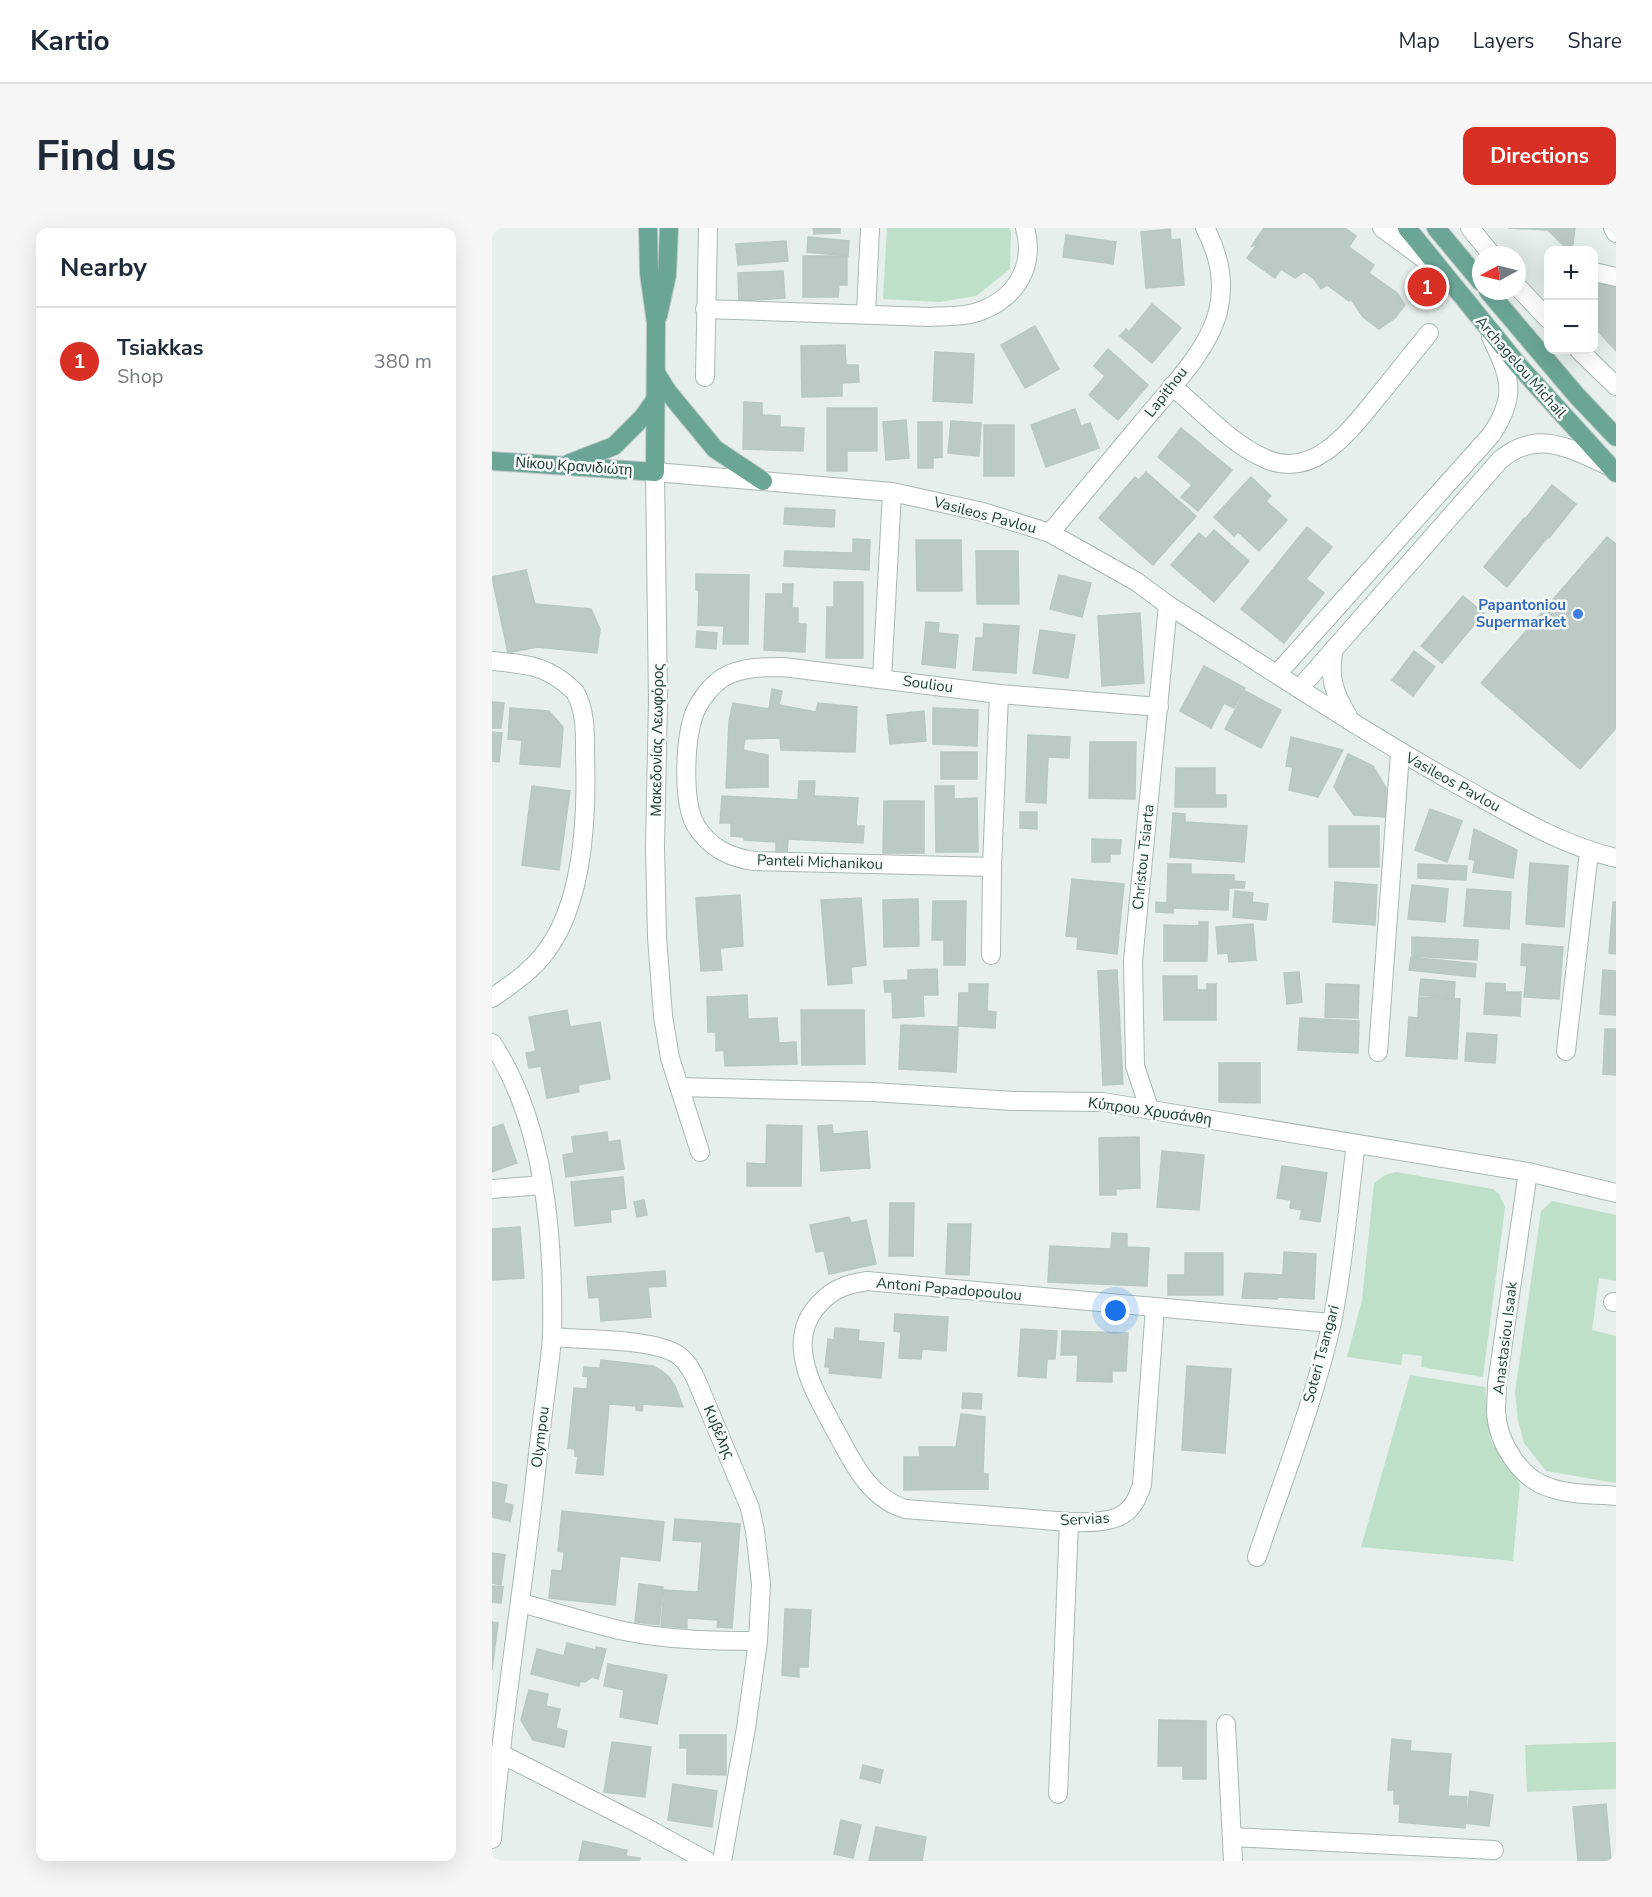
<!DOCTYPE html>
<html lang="en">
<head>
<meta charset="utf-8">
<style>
	:root { --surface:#fff; --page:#f6f6f7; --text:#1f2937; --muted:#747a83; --line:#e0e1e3; --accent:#d93025 }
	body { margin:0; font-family:"Nunito Sans",sans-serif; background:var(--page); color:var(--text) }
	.controls { position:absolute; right:18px; top:18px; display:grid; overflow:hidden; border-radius:12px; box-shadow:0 6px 24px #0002 }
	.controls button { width:54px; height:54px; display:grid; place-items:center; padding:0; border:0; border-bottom:2px solid var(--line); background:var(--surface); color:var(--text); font:30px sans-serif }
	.compass { position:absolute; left:980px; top:18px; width:54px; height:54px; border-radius:50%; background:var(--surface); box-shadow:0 6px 24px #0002; rotate:263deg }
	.you { position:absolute; left:624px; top:1083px; width:21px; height:21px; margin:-15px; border:4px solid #fff; border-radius:50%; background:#1a73e8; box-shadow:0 0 0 9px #1a73e833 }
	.badge { display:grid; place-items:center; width:39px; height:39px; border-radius:50%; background:var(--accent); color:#fff; font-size:20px; font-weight:700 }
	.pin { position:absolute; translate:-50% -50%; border:3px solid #fff; box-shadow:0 2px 6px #0006 }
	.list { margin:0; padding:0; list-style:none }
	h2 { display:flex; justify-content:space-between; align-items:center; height:78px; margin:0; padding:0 24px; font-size:26px }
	h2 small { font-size:20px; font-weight:400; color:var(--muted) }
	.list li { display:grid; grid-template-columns:39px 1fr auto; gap:18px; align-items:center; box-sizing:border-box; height:108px; padding:0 24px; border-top:2px solid var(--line) }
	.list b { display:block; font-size:22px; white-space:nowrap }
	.list p { margin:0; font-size:20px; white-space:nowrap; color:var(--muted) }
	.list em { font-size:20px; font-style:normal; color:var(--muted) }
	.map { position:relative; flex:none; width:1124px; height:1633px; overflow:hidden; border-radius:12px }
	header { display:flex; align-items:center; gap:36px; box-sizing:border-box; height:84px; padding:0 30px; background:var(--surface); border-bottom:2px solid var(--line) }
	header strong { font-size:28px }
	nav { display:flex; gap:33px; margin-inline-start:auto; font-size:21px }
	.intro { display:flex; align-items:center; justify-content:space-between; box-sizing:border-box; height:144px; padding:0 36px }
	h1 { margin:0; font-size:42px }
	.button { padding:15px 27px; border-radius:12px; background:var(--accent); color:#fff; font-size:21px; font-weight:700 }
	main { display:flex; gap:36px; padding:0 36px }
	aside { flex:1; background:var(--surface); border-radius:12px; box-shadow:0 6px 24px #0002 }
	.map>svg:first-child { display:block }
	.green { fill:#bfe0c8 }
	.building { fill:#bbcac4; stroke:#b8c9c2; stroke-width:1.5 }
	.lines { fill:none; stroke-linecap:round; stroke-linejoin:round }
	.minor-casing { stroke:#a8b8b2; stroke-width:20 }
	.major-casing { stroke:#c2cac8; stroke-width:20 }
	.minor { stroke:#fff; stroke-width:18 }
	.major { stroke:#6aa596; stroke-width:18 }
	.shop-dot { fill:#3f7fe0; stroke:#f7fbf9; stroke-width:2 }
	.labels { text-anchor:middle; stroke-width:5; stroke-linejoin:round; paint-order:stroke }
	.street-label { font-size:15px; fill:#24423a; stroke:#f7fbf9 }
	.shop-label { font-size:15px; font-weight:bold; fill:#366cbe; stroke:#f7fbf9; text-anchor:end }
</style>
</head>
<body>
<header>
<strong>Kartio</strong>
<nav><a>Map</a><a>Layers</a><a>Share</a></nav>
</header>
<div class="intro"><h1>Find us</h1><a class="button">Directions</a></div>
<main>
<aside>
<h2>Nearby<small></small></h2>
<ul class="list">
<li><span class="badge">1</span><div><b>Tsiakkas</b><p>Shop</p></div><em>380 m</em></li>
</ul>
</aside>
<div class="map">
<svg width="1124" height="1633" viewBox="0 0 1124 1633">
	<rect width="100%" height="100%" fill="#e6efeb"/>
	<g class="green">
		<polygon points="395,0 517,0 519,4 518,41 484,68 448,74 391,71"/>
		<polygon points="904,944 1001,961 1007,966 1013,979 991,1149 929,1139 930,1128 911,1126 909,1137 855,1129 870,1072 882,955 893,947"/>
		<polygon points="1060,973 1124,987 1124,1053 1107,1050 1100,1102 1124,1108 1124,1255 1054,1243 1032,1215 1026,1192 1023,1164 1049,983"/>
		<polygon points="918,1147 993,1159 999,1213 1028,1256 1021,1333 869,1319"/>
		<polygon points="1124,1514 1124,1561 1035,1564 1033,1517"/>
	</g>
	<g class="building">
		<polygon points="321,0 348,0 348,5 322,6"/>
		<polygon points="772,0 853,0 864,8 857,19 882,37 877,45 905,65 913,77 903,90 887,101 871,89 859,71 857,73 835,57 829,61 822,51 812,44 803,50 789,41 783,50 755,30 767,14 759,19"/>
		<polygon points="1016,0 1083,0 1081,16 1075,21 1056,2"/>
		<polygon points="678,1 679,12 688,11 692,57 654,60 649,4"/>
		<polygon points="574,7 624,14 621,36 571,29"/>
		<polygon points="316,9 357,13 356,28 315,24"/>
		<polygon points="294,13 296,33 246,37 244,16"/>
		<polygon points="311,28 355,28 355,57 347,57 346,69 311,69"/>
		<polygon points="291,43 293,70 247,73 246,45"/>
		<polygon points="1102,50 1124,58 1124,123 1102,99"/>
		<polygon points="660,76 689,100 660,135 628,108 634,101 637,104"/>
		<polygon points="543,98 567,141 533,160 509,117"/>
		<polygon points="353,117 354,137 366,137 367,154 350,155 350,168 310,169 309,118"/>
		<polygon points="616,121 656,157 626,192 597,167 613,148 602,138"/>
		<polygon points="443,124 482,126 480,175 441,173"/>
		<polygon points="252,174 270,175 270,187 288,188 288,199 312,200 311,223 251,221"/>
		<polygon points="335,180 385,180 385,223 355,223 355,243 335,243"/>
		<polygon points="583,181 589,198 598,195 607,220 554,239 539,197"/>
		<polygon points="414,192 417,230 394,232 391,194"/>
		<polygon points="459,193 489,195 487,228 456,225"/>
		<polygon points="426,194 450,194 450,229 441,230 441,240 426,240"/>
		<rect x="492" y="197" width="30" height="51"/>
		<polygon points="689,200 740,242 706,283 689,269 700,257 666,229"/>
		<polygon points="654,244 704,288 661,337 607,290 643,249 647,252"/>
		<polygon points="759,249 779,268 774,273 795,292 767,323 746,304 742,308 722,289"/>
		<polygon points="1060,257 1084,276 1057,310 1034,290"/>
		<polygon points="293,280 343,282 342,299 292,296"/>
		<polygon points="1032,290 1055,310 1015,359 992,339"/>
		<polygon points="815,299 840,319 814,351 832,365 792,415 749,381"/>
		<polygon points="722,302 757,333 722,374 679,337 707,305 714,311"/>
		<polygon points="1115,309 1124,316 1124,500 1088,541 989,455"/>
		<polygon points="361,311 378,312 377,342 292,338 293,323 361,325"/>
		<polygon points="424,312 469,312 470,363 425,363"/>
		<polygon points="484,323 526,323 527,376 485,376"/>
		<polygon points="34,342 43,376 99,381 108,401 105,425 45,419 16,425 0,349"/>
		<polygon points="204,346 257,347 256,416 231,416 232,398 206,397 207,362 204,362"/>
		<polygon points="567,347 599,355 590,389 558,381"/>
		<polygon points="342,354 371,354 371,430 334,430 335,379 342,379"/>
		<polygon points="291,356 301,356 300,380 306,380 306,396 314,396 313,424 272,422 274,366 291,366"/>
		<polygon points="971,368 992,385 950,435 929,418"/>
		<polygon points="648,385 652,455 610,458 606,388"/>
		<polygon points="434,394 447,395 446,405 466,407 463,440 430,436"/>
		<polygon points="492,396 527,398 524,445 481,442 484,410 491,410"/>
		<polygon points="548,402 583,407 576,450 541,445"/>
		<polygon points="205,403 225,405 224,421 204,419"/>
		<polygon points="922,423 943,439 921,468 900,452"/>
		<polygon points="712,438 753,460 742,480 732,475 719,500 688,483"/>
		<polygon points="280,461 290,463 287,477 324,484 326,475 365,479 363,524 289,522 288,510 253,511 251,522 276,527 276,559 234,560 237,493 241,475 277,481"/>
		<polygon points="753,463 789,482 769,520 733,501"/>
		<polygon points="0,474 12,475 9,500 0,500"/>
		<polygon points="18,480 57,483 71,499 68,539 28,536 30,512 16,511"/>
		<polygon points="441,480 486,482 485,518 441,516"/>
		<polygon points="432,483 434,513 398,516 395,487"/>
		<polygon points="0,504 10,505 7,534 0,533"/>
		<polygon points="536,507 578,509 577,530 556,529 554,575 534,574"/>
		<polygon points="799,509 851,522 826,569 797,562 801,539 794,538"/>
		<polygon points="598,514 644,514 643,571 597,570"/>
		<rect x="449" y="524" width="36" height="27"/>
		<polygon points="856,526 881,538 894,560 894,589 862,587 842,559"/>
		<polygon points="684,540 723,540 723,567 734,567 734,579 683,579"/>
		<polygon points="307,553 323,553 322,568 366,570 364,598 372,598 371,615 296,611 295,627 284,626 284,614 252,612 252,609 239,608 239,595 228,595 230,568 306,572"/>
		<polygon points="40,558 78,563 67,642 30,637"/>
		<polygon points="443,558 462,558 462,571 485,570 486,624 444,624"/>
		<polygon points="392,573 432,573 432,625 391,625"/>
		<polygon points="938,581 970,593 955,634 923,622"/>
		<polygon points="528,584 545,584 545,601 528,600"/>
		<polygon points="681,585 693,586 693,594 755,598 752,634 678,629"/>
		<rect x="837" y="598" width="50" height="41"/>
		<polygon points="982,601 1025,622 1021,650 981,644 983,632 977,631"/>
		<polygon points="600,611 629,612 628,626 618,626 618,634 600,634"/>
		<polygon points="1038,635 1076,638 1072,699 1034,696"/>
		<polygon points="676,636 699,636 699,646 742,647 742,653 753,654 752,660 737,660 736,682 681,680 681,685 664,684 664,674 675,675"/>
		<polygon points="926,636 975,638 974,652 926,650"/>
		<polygon points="580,651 632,656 625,726 585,721 586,709 574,708"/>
		<polygon points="843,654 885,657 883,697 841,694"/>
		<polygon points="920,657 956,661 953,694 916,691"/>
		<polygon points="975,661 1019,664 1017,701 972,698"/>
		<polygon points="743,663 761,665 760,674 776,676 774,692 741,689"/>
		<polygon points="248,667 251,718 228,720 230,742 209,743 204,670"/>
		<polygon points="369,670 374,737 359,739 360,755 336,757 329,672"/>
		<polygon points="426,671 427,718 392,719 391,672"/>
		<polygon points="441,673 474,673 473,737 452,737 452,712 440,712"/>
		<polygon points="1121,674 1124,674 1124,726 1117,725"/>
		<polygon points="707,694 716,694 715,733 672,733 672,697 707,698"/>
		<polygon points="761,696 764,732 737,734 736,725 726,726 724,699"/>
		<polygon points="920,709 986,712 985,732 920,728"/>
		<polygon points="1030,716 1071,719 1067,771 1032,769 1035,738 1029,737"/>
		<polygon points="919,729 984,736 983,749 917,742"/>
		<polygon points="445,741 446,767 431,767 432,788 401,790 400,764 393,764 392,753 416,752 416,742"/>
		<polygon points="625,742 631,856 611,857 606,743"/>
		<polygon points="1111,742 1124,743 1124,787 1108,786"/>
		<polygon points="807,744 810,774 795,776 792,745"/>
		<polygon points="671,748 705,748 705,762 715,762 715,756 724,756 724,792 672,792"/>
		<polygon points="929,751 963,754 962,770 927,767"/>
		<polygon points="994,755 1013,756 1013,764 1029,764 1028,788 992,786"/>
		<polygon points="477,756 496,756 495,783 504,784 503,800 466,798 467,765 477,765"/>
		<polygon points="834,756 867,757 866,790 833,789"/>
		<polygon points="255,767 256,791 285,790 287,815 304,814 305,836 233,838 232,822 224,823 224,804 216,804 215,769"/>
		<polygon points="927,769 968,771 965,831 914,828 917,789 926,790"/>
		<polygon points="75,782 78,799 108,794 118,851 86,857 87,864 55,870 49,838 37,840 34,825 44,823 37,789"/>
		<polygon points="309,782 372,782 373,836 310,837"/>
		<polygon points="808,790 867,793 866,825 806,822"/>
		<polygon points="409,797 466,799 464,844 407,841"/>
		<polygon points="1113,801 1124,801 1124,847 1111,846"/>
		<polygon points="975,805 1005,807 1003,835 973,833"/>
		<polygon points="727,835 768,835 768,875 727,874"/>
		<polygon points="11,896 25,935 0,944 0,900"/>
		<polygon points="275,897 310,898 309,958 255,958 255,935 274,936"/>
		<polygon points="340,897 341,906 375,903 378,940 329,943 326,898"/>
		<polygon points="115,904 116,914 128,912 132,941 74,949 71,927 82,925 80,909"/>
		<polygon points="647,909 648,960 624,961 624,967 608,967 607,910"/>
		<polygon points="670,923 712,927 707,982 665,979"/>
		<polygon points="790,938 835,945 828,994 808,991 810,982 798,980 799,972 785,970"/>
		<polygon points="131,949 134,980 118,982 119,994 83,998 79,954"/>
		<polygon points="152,972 155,987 145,989 142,974"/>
		<polygon points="398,975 422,975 421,1028 397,1028"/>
		<polygon points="357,989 359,995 374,992 384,1036 337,1046 332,1023 324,1024 318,997"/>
		<polygon points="456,996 479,996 477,1047 454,1046"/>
		<polygon points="28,999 32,1050 0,1052 0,1001"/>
		<polygon points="620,1005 635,1006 635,1019 657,1020 655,1058 556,1054 558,1018 619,1021"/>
		<polygon points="792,1024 824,1026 822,1071 785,1069 785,1071 750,1070 753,1045 791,1047"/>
		<polygon points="693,1025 731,1025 731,1067 676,1067 676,1047 693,1047"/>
		<polygon points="173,1043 174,1058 156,1059 159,1089 109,1093 107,1069 97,1070 95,1049"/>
		<polygon points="403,1086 456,1089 454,1123 430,1121 429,1131 407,1130 409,1104 402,1103"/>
		<polygon points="343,1100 367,1102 366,1113 392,1115 389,1150 337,1145 338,1139 333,1139 336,1111 342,1112"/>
		<polygon points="529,1101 565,1103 563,1131 555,1131 554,1150 526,1148"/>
		<polygon points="570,1103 636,1105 634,1143 620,1143 620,1154 585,1153 586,1127 569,1127"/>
		<polygon points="109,1132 161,1138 170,1143 177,1149 183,1158 191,1179 151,1176 150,1183 144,1182 144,1178 117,1176 111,1247 84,1245 86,1228 83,1228 83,1221 76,1220 82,1160 95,1161 96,1149 91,1148 92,1139 108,1140"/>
		<polygon points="695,1138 739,1141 733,1225 690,1222"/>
		<polygon points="471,1165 490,1166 489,1181 470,1180"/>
		<polygon points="469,1186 493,1189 491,1246 496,1246 496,1261 412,1262 412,1229 428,1229 427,1219 464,1219"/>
		<polygon points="0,1254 15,1257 12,1275 21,1277 18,1293 0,1289"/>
		<polygon points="70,1283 172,1294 168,1333 128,1328 123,1377 57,1370 60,1342 70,1343 72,1324 66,1323"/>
		<polygon points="183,1291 248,1296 240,1400 225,1399 226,1392 195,1390 195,1400 169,1398 172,1362 206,1364 210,1314 181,1312"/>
		<polygon points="0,1325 13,1327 9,1357 0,1355"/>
		<polygon points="147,1356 171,1359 167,1397 143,1394"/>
		<polygon points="0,1358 11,1359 9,1375 0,1374"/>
		<polygon points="293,1381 319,1382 316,1439 307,1439 307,1449 290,1447"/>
		<polygon points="0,1394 6,1395 0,1442"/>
		<polygon points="75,1415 104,1422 104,1419 114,1421 106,1451 100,1449 93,1454 88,1453 87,1458 39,1446 45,1421 72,1428"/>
		<polygon points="116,1436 175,1447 165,1496 128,1489 132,1462 112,1458"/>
		<polygon points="37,1462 56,1466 54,1478 68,1481 64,1500 75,1503 72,1519 41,1512 29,1492"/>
		<polygon points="667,1492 714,1493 714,1551 691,1551 691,1538 666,1538"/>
		<polygon points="188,1507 234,1507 234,1547 195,1546 195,1520 188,1520"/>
		<polygon points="900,1511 919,1513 918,1523 959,1526 956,1568 975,1569 973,1600 907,1594 908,1576 902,1576 902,1562 896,1562"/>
		<polygon points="120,1514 159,1519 153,1569 112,1564"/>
		<polygon points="371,1537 391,1542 388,1555 368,1550"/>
		<polygon points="181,1556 225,1563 220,1599 176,1592"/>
		<polygon points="978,1563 1001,1567 997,1598 974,1595"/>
		<polygon points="1114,1576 1119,1633 1086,1633 1081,1579"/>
		<polygon points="349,1592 369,1597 361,1630 342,1626"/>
		<polygon points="384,1599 434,1609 430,1633 377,1633"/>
		<polygon points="91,1613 135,1622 134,1628 148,1630 147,1633 87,1633"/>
	</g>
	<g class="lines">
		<defs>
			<g id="minor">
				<polyline points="890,0 943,39"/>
				<polyline points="978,0 1000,27"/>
				<polyline points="1121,0 1124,5"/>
				<polyline points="1102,44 1124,49"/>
				<polyline points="1025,58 1056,91"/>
				<path d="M213,81L437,89C454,88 475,89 491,82C526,68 543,36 533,0"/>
				<polyline points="374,86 378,0"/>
				<polyline points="1087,122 1124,158"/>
				<polyline points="213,149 216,0"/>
				<path d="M680,158C709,182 740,217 774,231C824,253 861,198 888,166C904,146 921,125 937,105"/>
				<path d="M558,305C588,269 618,233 649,196C675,164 715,125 726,84C733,55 727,26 713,0"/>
				<path d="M842,421C836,447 842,466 856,488"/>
				<path d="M0,433C29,436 49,436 73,455C76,458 80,461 83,464C94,483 93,506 93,527C95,586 92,672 55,722C41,742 20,756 0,770"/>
				<path d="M785,446L999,207C1026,167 1018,149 999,109"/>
				<polyline points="390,450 400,264"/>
				<path d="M808,460L1008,232C1046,200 1078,221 1117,238"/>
				<path d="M500,639L261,633C237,629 218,620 204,598C190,574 193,515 201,489C206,474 219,457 232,449C250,439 271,439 291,439L507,466L667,479"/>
				<polyline points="499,727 500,639 507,466"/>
				<path d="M0,815C54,896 62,1012 60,1108C59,1126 56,1144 54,1162C49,1198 45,1234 41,1270C28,1384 9,1497 0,1611"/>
				<polyline points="1074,823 1097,624"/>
				<polyline points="886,824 908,525"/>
				<polyline points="187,859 381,864 521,873 611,874 1036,944 1124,965"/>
				<polyline points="657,880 643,838 641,733 676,377"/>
				<path d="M208,924L178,830L171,788L165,709L163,619L166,472L163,244L400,264L491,284L558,305L645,354L676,377C776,440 875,507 979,564C1025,590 1072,618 1124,630"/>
				<path d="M1036,944L1005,1156C1005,1165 1004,1175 1004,1184C1006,1215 1028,1251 1059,1260C1080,1267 1102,1266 1124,1268"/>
				<polyline points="0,961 51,957"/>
				<polyline points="1121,1074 1124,1074"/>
				<path d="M663,1079L650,1257C645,1271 640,1283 626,1289C602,1299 555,1292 529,1290C490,1287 451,1284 413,1281C375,1269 360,1232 342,1200C321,1161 290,1111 330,1073C343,1060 356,1056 375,1053L839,1095"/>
				<path d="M60,1109C90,1112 162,1110 186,1127C194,1132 198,1140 203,1149L258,1280L263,1303L269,1356L266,1413L254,1500L230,1633"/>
				<path d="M765,1329C791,1252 822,1174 840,1094C852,1036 856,975 864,916"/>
				<path d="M29,1375C63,1384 97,1395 132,1403C176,1412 221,1413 266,1413"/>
				<polyline points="734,1496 741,1633"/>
				<polyline points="7,1525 149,1597 215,1633"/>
				<polyline points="566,1566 577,1294"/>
				<polyline points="740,1609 1002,1622"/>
			</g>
			<g id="major">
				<polyline points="915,0 1027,138 1124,245"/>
				<polyline points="944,0 989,54"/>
				<polyline points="996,63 1085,168 1124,209"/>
				<polyline points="166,88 175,47 177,0"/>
				<polyline points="164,145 176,164 223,221 271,253"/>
				<polyline points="0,233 163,244 164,95 157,45 156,0"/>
				<polyline points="78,235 122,218 151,189 163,172"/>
			</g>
		</defs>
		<use href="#minor" class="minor-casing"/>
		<use href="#major" class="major-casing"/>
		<use href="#minor" class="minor"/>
		<use href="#major" class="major"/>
	</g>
	<circle class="shop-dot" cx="1086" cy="386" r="6"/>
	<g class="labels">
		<g class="street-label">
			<text transform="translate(1029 139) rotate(49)" y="5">Archagelou Michail</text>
			<text transform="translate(674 164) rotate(-52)" y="5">Lapithou</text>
			<text transform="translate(82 238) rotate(4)" y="5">Νίκου Κρανιδιώτη</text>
			<text transform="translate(493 287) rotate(15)" y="5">Vasileos Pavlou</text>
			<text transform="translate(436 456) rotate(8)" y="5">Souliou</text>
			<text transform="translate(165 512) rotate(-89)" y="5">Μακεδονίας Λεωφόρος</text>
			<text transform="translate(961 554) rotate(29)" y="5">Vasileos Pavlou</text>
			<text transform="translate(651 629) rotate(-84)" y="5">Christou Tsiarta</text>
			<text transform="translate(328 634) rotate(2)" y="5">Panteli Michanikou</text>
			<text transform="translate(658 883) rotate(8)" y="5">Κύπρου Χρυσάνθη</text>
			<text transform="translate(457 1061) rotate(5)" y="5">Antoni Papadopoulou</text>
			<text transform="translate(1013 1110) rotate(-83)" y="5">Anastasiou Isaak</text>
			<text transform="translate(829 1126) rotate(-75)" y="5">Soteri Tsangari</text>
			<text transform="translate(227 1204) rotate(67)" y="5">Κυβέλης</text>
			<text transform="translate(48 1209) rotate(-83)" y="5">Olympou</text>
			<text transform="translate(593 1291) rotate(-3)" y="5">Servias</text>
		</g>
		<g class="shop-label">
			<text x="1074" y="382">Papantoniou<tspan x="1074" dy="17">Supermarket</tspan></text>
		</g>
	</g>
</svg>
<div class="controls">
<button>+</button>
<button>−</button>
</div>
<svg class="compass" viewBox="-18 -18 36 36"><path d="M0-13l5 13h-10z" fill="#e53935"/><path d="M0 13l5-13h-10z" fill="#747a83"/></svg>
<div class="you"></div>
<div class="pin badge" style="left:935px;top:59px">1</div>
</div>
</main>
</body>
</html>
